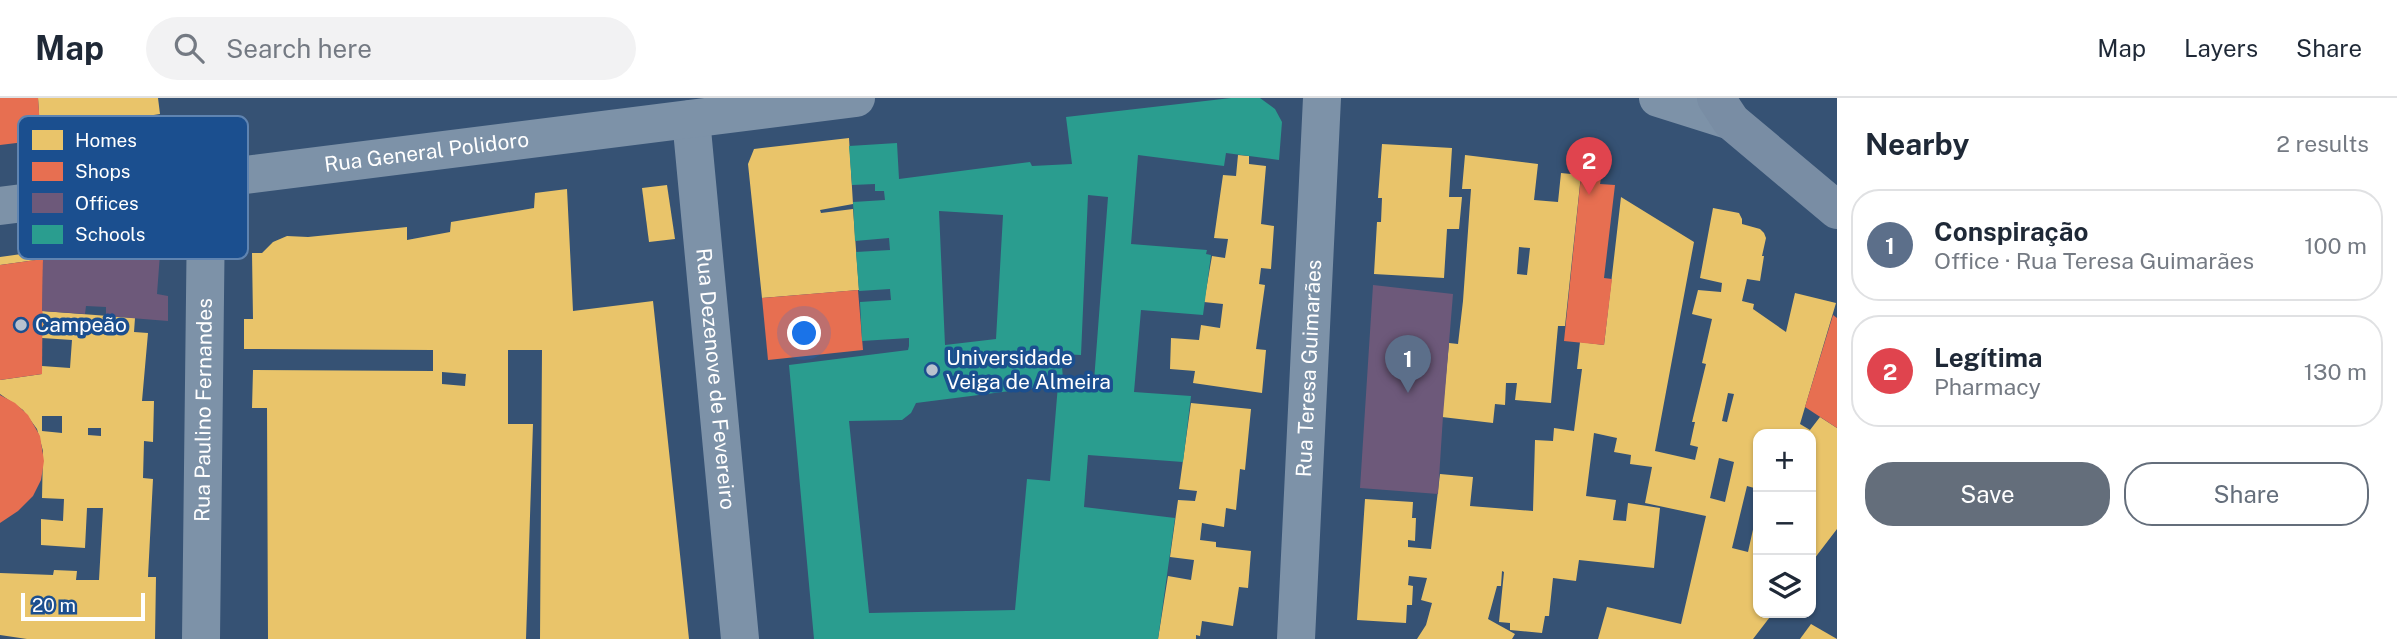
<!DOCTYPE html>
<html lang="en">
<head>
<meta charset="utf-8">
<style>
	:root { --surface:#fff; --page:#f2f2f3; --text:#1f2937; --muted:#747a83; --line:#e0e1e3; --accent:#646e7b }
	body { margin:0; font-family:"Public Sans",sans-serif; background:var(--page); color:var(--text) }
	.controls { position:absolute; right:21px; bottom:21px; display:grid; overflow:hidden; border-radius:14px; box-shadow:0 2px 5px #0004 }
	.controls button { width:63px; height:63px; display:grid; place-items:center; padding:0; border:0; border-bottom:2px solid var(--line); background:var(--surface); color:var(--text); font:35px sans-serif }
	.scale { position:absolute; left:21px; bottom:18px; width:124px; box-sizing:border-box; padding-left:7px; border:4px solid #fff; border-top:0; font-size:19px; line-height:24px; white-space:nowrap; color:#fff; -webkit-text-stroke:5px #1b4f8f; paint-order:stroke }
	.you { position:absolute; left:805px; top:236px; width:24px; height:24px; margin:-18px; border:5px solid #fff; border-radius:50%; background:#1a73e8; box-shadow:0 0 0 10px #1a73e833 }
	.badge { display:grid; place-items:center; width:46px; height:46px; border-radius:50%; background:var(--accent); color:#fff; font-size:23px; font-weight:700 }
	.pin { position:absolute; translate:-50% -58px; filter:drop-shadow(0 2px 4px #0008) }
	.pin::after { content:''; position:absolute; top:37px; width:24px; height:21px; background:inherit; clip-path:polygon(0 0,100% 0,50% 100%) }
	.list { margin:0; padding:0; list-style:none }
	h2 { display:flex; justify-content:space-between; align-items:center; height:91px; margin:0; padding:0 28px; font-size:30px }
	h2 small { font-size:23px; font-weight:400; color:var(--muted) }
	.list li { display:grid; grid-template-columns:46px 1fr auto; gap:21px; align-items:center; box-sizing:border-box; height:112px; margin:0 14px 14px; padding:0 14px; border:2px solid var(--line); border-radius:28px }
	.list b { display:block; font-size:26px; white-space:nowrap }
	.list p { margin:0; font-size:23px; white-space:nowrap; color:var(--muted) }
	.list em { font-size:23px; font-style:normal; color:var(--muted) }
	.actions { display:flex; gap:14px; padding:21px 28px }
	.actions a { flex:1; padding:16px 0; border:2px solid var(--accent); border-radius:28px; text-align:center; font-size:24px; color:var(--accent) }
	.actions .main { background:var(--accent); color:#fff }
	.icon { flex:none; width:38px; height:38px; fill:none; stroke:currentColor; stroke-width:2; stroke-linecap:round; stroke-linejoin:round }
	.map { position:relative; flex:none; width:1837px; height:541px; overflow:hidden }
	header { display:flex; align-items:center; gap:42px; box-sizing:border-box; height:98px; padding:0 35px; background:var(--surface); border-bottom:2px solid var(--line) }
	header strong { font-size:33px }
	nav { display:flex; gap:38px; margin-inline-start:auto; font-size:24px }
	.search { width:490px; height:63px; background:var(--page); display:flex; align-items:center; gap:18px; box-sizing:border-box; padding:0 24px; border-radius:38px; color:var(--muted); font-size:26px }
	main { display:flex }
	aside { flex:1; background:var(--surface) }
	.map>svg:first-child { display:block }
	.homes { fill:#e9c46a; fill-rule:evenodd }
	.shops { fill:#e76f51 }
	.offices { fill:#6d597a }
	.schools { fill:#2a9d8f; fill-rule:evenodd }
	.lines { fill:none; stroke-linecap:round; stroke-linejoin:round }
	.minor { stroke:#7d92a8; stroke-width:38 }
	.secondary { stroke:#798da4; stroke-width:38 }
	.poi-dot { fill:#b9c2ce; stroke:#1b4f8f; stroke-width:2.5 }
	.labels { text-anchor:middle; stroke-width:7; stroke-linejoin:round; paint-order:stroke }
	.street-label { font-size:21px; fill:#fff; stroke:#1b4f8f }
	.poi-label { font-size:21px; fill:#fff; stroke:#1b4f8f; text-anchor:start }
	.key { fill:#1b4f8f; stroke:#5f84b1; stroke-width:2 }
	.key-label { font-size:19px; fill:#fff }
</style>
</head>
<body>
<header>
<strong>Map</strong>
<div class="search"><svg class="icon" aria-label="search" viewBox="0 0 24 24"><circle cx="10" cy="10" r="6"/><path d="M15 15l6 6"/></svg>Search here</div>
<nav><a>Map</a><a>Layers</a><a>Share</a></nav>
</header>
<main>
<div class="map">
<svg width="1837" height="541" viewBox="0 0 1837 541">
	<rect width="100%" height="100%" fill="#365274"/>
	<g class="homes">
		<polygon points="38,0 158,0 160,16 128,21 128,53 42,65"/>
		<polygon points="849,40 853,106 820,112 821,115 853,111 859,192 762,200 748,66 754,51"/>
		<polygon points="1382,46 1452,50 1449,99 1462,99 1459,131 1447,131 1444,180 1374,176 1377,124 1381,124 1382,100 1378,100"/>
		<polygon points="1238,57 1249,58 1249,66 1266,68 1261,126 1274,128 1271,171 1261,170 1259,186 1265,187 1256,251 1266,252 1262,295 1193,285 1195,273 1170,271 1171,240 1199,242 1201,227 1220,230 1223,206 1204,204 1212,158 1225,160 1228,141 1214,140 1223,77 1236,78"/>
		<path d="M1465,57L1538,66L1534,102L1558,104L1561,75L1581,77L1565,228H1558L1551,305L1515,302L1517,285H1506L1505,307L1495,306L1493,325L1442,319L1449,245L1458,246L1463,203L1471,91H1462ZM1519,149L1530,150L1527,177L1517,176Z"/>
		<polygon points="667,87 675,141 649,144 642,90"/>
		<path d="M567,91L573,213L653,203L689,541H540L542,252H508V326H533L526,541H268L267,310H252L253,272L433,273V252L244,251V221H253L252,155H262L273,144L287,138L308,139L407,129V142L450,134L451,124L534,110L535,95ZM442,274L466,276L465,288L442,286Z"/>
		<path d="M1621,99L1694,144L1655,353L1695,362L1698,349L1690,347L1695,324H1692L1706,266L1702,265L1712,221L1692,216L1698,192L1721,194L1722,185L1700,180L1713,110L1739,115L1742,121V126L1760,131L1764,135L1766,140L1762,158H1764L1760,183L1747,181L1742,203L1754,206L1753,211L1786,234L1795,195L1836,205L1800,326L1810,332L1820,319L1837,330V431L1811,465V392L1816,386L1811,383V336H1758V391L1747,388L1732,450L1748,454L1754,427L1758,428V515H1773L1753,541H1598L1607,509L1681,526L1706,418L1645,405L1652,369L1630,366L1631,357L1614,354L1617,340L1594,335L1586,398L1616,402L1613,422L1626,423L1628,405L1660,410L1654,470L1579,462L1576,483L1553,480L1549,518H1545L1542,535L1510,532V525L1499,524L1504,474L1502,473L1501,488H1497L1488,521L1515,536L1512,541H1417L1426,527L1432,505L1421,502L1427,480L1409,478L1408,487L1413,488L1412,507H1407L1406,525L1357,522L1365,401L1413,404L1412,420H1416L1415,443L1408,442V449L1431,451L1440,376L1473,379L1470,408L1533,413L1535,342L1553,343L1554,330L1574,333L1582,271H1577L1580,244L1604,247ZM1728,295L1734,296L1727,324L1722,323ZM1719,360L1734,364L1725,404L1710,400Z"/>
		<polygon points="86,147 88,159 86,160 43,161 0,167 0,159"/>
		<path d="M42,213L135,220L134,234L148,235L142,303H154L153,344L144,343L143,380L153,381L148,479H156L155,541H27L0,537V475L53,477L54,472L77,473L76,482H99L103,410H87L85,450L41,447V421L63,423L64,401L42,400L43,353L37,331L23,312L0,296V282L42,276V268L70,270L72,242L42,240ZM42,318H62V335L42,333ZM88,330H101V338L88,337Z"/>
		<polygon points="1191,305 1251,311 1245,372 1240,371 1236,412 1226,410 1224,429 1202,425 1200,442 1216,444 1216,449 1251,453 1248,490 1239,489 1233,528 1202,523 1200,538 1196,537 1196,541 1158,541 1168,478 1191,482 1194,462 1170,459 1178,402 1195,403 1197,393 1179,391"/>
		<polygon points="1811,526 1837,541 1800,541"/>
	</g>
	<g class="shops">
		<polygon points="0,0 38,0 41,42 0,47"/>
		<polygon points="1581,78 1601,80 1600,86 1615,87 1604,180 1612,181 1604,247 1564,243"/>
		<polygon points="43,161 42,276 0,282 0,167"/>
		<polygon points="858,192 863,252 768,262 762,200"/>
		<polygon points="1833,217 1837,220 1837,330 1805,309"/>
		<polygon points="0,297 15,305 28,317 40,338 44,363 41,382 33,398 18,413 0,425"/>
	</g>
	<g class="offices">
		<polygon points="160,156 157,196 168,198 168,223 106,218 106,209 86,208 85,216 42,213 43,161"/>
		<polygon points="1373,187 1453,196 1443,318 1438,396 1360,390"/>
	</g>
	<path class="schools" d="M1231,0H1260L1275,11L1282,24L1279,62L1226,55L1224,68L1138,57L1131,146L1207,152L1206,156L1211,157L1203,217L1141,212L1134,294L1191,298L1183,364L1088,357L1084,409L1175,420L1158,541H814L789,267L908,252L909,248V240L862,243L860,204L891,202L890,191L859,193L856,154L890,152L889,140L855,143L853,104L885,102L884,93H875V86L852,87L849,48L897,45L899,81L1030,64L1032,68L1072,66L1066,19ZM1088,97L1108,99L1094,283L1063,281L1061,256L1081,257ZM939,113L1003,117L996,241L945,247ZM1058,287L1050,383L1027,381L1015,512L869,515L849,323L902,322L911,315L916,305Z"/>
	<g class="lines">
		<g class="minor">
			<polyline points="1658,0 1731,23"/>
			<path id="s1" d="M691,21L740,541"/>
			<path id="s2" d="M0,108L856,0"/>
			<path id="s3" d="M201,541L206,114L204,84"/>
			<path id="s4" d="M1296,541L1322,0"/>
		</g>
		<polyline class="secondary" points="1716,0 1731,23 1837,112"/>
	</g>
	<g class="poi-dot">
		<circle cx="21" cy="227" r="7"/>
		<circle cx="932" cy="272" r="7"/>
	</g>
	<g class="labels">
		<g class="street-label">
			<text dy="7" stroke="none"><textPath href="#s2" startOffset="430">Rua General Polidoro</textPath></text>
			<text dy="7" stroke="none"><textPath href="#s4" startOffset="271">Rua Teresa Guimarães</textPath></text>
			<text dy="7" stroke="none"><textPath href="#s1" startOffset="261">Rua Dezenove de Fevereiro</textPath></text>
			<text dy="7" stroke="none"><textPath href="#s3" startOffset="229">Rua Paulino Fernandes</textPath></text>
		</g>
		<g class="poi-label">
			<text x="35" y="234">Campeão</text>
			<text x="946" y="267">Universidade<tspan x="946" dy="24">Veiga de Almeira</tspan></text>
		</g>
	</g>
	<rect x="18" y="18" width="230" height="143" rx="10" class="key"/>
	<rect x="32" y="32" width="31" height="20" fill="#e9c46a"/>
	<rect x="32" y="64" width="31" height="19" fill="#e76f51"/>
	<rect x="32" y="95" width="31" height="20" fill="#6d597a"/>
	<rect x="32" y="127" width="31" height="19" fill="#2a9d8f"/>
	<g class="key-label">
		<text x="75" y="49">Homes</text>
		<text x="75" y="80">Shops</text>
		<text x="75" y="112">Offices</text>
		<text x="75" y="143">Schools</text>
	</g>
</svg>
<div class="controls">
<button>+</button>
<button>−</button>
<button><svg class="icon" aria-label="layers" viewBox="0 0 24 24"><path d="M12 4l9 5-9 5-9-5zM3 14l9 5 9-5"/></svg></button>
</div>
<div class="scale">20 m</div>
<div class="you"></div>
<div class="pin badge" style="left:1408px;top:295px;background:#5c6f8a">1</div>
<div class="pin badge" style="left:1589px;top:97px;background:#e0444e">2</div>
</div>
<aside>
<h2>Nearby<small>2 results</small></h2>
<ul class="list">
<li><span class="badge" style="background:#5c6f8a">1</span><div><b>Conspiração</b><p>Office · Rua Teresa Guimarães</p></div><em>100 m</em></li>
<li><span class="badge" style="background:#e0444e">2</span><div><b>Legítima</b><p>Pharmacy</p></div><em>130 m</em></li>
</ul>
<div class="actions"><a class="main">Save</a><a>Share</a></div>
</aside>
</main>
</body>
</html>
